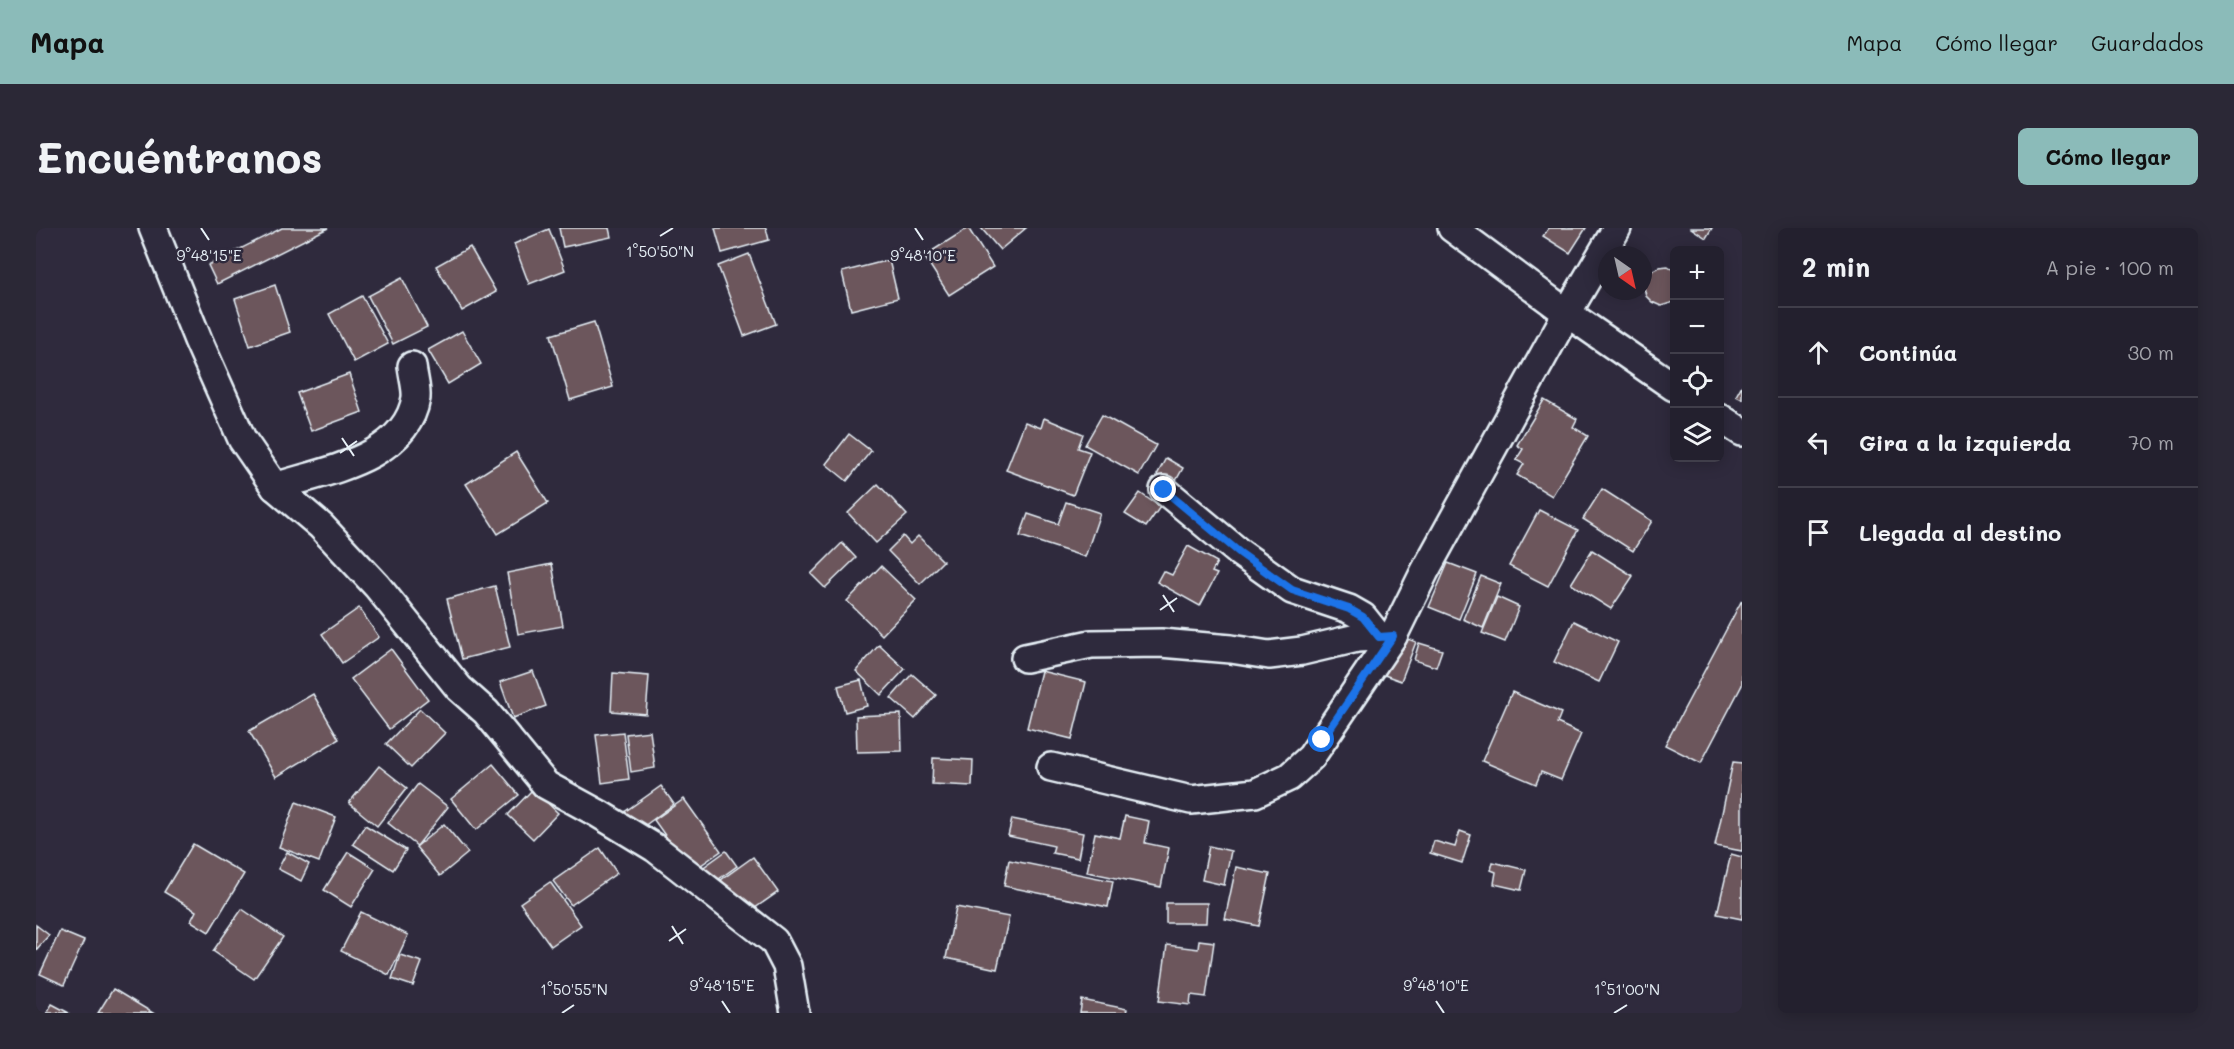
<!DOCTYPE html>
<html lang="es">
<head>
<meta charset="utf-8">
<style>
	:root { --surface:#23202e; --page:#2b2836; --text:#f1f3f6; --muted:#a3a3aa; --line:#403e4a; --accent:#8bbbb9 }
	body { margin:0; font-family:Mali,sans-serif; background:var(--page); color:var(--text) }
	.controls { position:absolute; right:18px; top:18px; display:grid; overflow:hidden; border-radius:9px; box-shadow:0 3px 15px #0003 }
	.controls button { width:54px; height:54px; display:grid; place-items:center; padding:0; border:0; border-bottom:2px solid var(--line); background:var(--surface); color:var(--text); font:30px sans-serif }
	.compass { position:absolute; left:1562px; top:18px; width:54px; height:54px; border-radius:50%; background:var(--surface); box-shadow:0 3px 15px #0003; rotate:146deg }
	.stop { position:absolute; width:18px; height:18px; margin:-14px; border:4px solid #1a73e8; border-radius:50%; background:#fff }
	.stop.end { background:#1a73e8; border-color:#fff; box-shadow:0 2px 6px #0008 }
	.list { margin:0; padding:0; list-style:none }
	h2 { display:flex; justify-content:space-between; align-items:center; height:78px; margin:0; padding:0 24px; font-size:26px }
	h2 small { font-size:20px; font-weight:400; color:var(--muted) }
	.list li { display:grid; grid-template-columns:39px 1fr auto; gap:18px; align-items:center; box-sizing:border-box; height:90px; padding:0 24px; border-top:2px solid var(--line) }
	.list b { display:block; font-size:22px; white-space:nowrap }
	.list em { font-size:20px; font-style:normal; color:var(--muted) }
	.icon { flex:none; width:33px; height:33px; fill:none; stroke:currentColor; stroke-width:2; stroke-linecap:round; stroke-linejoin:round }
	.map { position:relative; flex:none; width:1706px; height:785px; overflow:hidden; border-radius:9px }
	header { display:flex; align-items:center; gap:36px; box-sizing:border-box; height:84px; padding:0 30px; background:var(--accent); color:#111 }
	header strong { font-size:28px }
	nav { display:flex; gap:33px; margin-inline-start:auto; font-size:21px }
	.intro { display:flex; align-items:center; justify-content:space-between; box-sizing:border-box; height:144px; padding:0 36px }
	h1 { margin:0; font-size:42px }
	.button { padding:15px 27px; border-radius:9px; background:var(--accent); color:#111; font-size:21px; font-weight:700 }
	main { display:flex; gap:36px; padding:0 36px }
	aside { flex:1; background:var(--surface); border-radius:9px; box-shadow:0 3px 15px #0003 }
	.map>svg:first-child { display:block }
	.building { fill:#6c565b; stroke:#e8f1f8; stroke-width:1.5 }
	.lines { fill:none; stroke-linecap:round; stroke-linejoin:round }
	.minor-casing { stroke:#e8f1f8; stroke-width:32 }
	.minor { stroke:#2f2a3d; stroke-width:27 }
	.route { stroke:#1a73e8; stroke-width:8 }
	.ticks { fill:none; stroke:#e8f1f8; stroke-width:2 }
	.ticks-label { font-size:15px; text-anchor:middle; fill:#e8f1f8; stroke:#2f2a3d; stroke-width:5; stroke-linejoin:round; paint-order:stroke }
</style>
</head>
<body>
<header>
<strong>Mapa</strong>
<nav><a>Mapa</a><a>Cómo llegar</a><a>Guardados</a></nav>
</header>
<div class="intro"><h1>Encuéntranos</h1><a class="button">Cómo llegar</a></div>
<main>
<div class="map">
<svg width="1706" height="785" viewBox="0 0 1706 785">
	<rect width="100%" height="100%" fill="#2f2a3d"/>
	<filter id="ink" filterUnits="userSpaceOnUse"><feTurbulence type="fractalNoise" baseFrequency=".0167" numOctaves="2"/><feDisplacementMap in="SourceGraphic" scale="12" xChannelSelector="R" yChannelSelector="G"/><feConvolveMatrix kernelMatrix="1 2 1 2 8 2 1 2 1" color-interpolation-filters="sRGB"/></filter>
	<g filter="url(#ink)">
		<g class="building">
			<polygon points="246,0 292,0 181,56 172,37"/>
			<polygon points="523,0 573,0 575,9 527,19"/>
			<polygon points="679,0 730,0 733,12 686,25"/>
			<polygon points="932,0 957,39 913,67 888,28"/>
			<polygon points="945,0 990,0 964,22"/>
			<polygon points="1513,0 1550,0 1534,25 1507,8"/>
			<polygon points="1655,0 1676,0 1670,10"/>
			<polygon points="513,1 529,42 493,56 478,16"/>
			<polygon points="434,19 460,64 426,83 400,38"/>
			<polygon points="713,26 740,96 708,108 682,38"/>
			<polygon points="853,32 862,70 815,82 806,44"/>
			<polygon points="1632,38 1638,42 1638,74 1625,78 1616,74 1610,68 1608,59 1610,51 1615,43 1623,39"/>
			<polygon points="366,50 391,99 357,116 332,68"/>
			<polygon points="239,57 254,104 214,118 199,71"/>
			<polygon points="326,68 352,116 318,134 293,86"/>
			<polygon points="558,94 577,159 534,172 515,107"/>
			<polygon points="426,103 445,136 412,156 392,122"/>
			<polygon points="313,146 326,184 275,203 261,165"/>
			<polygon points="1706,157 1706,171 1700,168"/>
			<polygon points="1508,172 1541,191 1537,199 1552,208 1516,268 1481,247 1488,236 1480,232 1487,221 1481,217"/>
			<polygon points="1066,187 1120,217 1103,247 1049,217"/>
			<polygon points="1008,190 1047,206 1042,220 1054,224 1037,267 970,242 989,194 1005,200"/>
			<polygon points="813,206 835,223 811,253 790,236"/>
			<polygon points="480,224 512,275 462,306 430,256"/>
			<polygon points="1130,230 1147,240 1138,256 1121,247"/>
			<polygon points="842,256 871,287 840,315 812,285"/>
			<polygon points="1566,261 1616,293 1597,323 1547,291"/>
			<polygon points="1104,265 1124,279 1110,299 1089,286"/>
			<polygon points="1030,274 1064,285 1049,329 984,308 992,286 1022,296"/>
			<polygon points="1503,282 1542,302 1512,358 1473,338"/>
			<polygon points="867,308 874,316 882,308 907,333 884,356 852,323"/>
			<polygon points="806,315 820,330 789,360 775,346"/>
			<polygon points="1152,318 1181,334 1176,344 1181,346 1164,378 1121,354 1127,343 1136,347"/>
			<polygon points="1556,322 1597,348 1575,381 1535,356"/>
			<polygon points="1412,335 1441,346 1423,391 1393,379"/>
			<polygon points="516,336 527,398 482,406 471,345"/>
			<polygon points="845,338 880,372 846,407 811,373"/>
			<polygon points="1445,348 1465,356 1447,400 1427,391"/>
			<polygon points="459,358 474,419 426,431 411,371"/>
			<polygon points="1461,369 1483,379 1469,414 1446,405"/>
			<polygon points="1706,372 1706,457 1665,535 1629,517"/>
			<polygon points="323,380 343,409 306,435 286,406"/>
			<polygon points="1538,393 1582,414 1563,454 1518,434"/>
			<polygon points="1359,406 1380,414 1365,453 1343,445"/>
			<polygon points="1383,415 1406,422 1400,439 1378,432"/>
			<polygon points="843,417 869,441 845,467 820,443"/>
			<polygon points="355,421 392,471 353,501 315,451"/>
			<polygon points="497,443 510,478 477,490 464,454"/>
			<polygon points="1005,443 1050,454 1036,511 991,500"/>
			<polygon points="577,445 613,448 610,486 575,483"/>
			<polygon points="876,446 900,467 879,491 855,470"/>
			<polygon points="825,452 831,478 809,484 802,458"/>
			<polygon points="1476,464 1525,485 1521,495 1545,506 1525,552 1505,544 1500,556 1446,533"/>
			<polygon points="277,466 303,511 240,549 213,503"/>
			<polygon points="384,481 409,505 375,540 350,516"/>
			<polygon points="865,486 866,523 821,524 820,488"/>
			<polygon points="614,503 619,540 595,544 590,506"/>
			<polygon points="587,504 593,551 566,555 560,507"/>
			<polygon points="897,530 937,532 936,558 896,556"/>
			<polygon points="1697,534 1706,535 1706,623 1679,618"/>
			<polygon points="457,536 483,567 440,602 415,571"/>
			<polygon points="343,538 371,560 341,598 313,575"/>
			<polygon points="382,556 412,579 381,618 352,595"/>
			<polygon points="625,558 638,576 600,604 587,585"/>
			<polygon points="497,561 522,585 497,611 472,587"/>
			<polygon points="648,571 685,623 655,644 618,592"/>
			<polygon points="260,574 300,589 283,634 243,619"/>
			<polygon points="1089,588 1113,593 1109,615 1133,620 1125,659 1051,644 1059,605 1084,610"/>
			<polygon points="976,591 1047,605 1042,630 1016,625 1018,618 972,608"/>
			<polygon points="408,596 432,625 404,648 380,619"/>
			<polygon points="329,597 370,622 357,642 317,616"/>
			<polygon points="1424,603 1435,607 1426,635 1394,625 1398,613 1419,619"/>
			<polygon points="157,616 208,646 173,704 155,693 160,683 128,664"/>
			<polygon points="1173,618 1195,623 1188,657 1166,652"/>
			<polygon points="564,620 581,645 535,677 517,653"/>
			<polygon points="690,623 701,638 676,656 665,641"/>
			<polygon points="251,624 273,636 265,653 242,641"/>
			<polygon points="312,624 339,641 315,679 288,662"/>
			<polygon points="1695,626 1706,629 1706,691 1681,686"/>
			<polygon points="717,629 742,664 709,687 685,652"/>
			<polygon points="973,632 1077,653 1072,679 968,658"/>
			<polygon points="1457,634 1490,642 1485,662 1458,656 1460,644 1455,642"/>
			<polygon points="1200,639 1234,646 1223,698 1189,691"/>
			<polygon points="514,654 545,697 515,718 484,675"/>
			<polygon points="1130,675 1171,675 1170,695 1130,695"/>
			<polygon points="920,679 973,689 961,741 910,730"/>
			<polygon points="206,681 247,709 218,751 177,723"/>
			<polygon points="325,684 372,707 353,747 305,723"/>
			<polygon points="0,697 13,707 0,722"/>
			<polygon points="24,703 48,713 28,757 4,746"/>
			<polygon points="1163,712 1178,714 1170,769 1155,767 1154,777 1123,773 1131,717 1162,721"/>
			<polygon points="364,727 386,734 377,758 356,751"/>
			<polygon points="77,761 117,785 62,785"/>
			<polygon points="1046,772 1091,781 1090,785 1044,785"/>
			<polygon points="16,776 33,785 11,785"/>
		</g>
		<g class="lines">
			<defs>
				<g id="minor">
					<polyline points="117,0 162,112 206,211 239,259 285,298 341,358 423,460 450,484 510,557 563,586 619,620 738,713 751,738 759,785"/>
					<polyline points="1416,0 1531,85 1638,159"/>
					<polyline points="1684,190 1706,204"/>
					<path d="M239,259C288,243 370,231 380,170C381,161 377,148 376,138"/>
					<polyline points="1128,262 1204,325 1256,362 1313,381 1327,389 1343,409"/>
					<polyline points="989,430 1055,416 1125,415 1195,421 1233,427 1266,423 1321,410 1357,408"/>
					<polyline points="1015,539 1155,572 1219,565 1253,549 1275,529 1357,408 1389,343 1531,85 1581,0"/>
				</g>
			</defs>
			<use href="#minor" class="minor-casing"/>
			<use href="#minor" class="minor"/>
		</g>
	</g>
	<g class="lines" filter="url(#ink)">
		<polyline class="route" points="1128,262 1204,325 1256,362 1313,381 1327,389 1343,409 1357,408 1286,512"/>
	</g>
	<path class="ticks" d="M165,0L173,12M879,0L887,12M624,8L637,0M306,210L318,228M304,225L321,213M1127,367L1138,384M1124,382L1141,370M636,698L647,716M633,713L650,701M686,773L694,785M1400,773L1408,785M526,785L538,777M1578,785L1591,777"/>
	<g class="ticks-label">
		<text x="624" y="29">1°50'50"N</text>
		<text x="173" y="33">9°48'15"E</text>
		<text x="887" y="33">9°48'10"E</text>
		<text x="686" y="763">9°48'15"E</text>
		<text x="1400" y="763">9°48'10"E</text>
		<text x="538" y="767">1°50'55"N</text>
		<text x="1591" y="767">1°51'00"N</text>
	</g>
</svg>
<div class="controls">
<button>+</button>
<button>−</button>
<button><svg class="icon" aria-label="locate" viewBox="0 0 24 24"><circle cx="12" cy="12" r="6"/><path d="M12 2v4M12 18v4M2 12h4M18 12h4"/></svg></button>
<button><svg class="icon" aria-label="layers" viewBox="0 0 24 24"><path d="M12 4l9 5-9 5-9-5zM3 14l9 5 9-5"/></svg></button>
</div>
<svg class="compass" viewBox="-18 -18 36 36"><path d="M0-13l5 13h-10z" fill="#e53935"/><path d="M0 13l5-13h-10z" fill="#a3a3aa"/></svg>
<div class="stop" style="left:1286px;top:512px"></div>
<div class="stop end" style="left:1128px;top:262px"></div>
</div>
<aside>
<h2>2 min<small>A pie · 100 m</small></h2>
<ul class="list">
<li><svg class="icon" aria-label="ahead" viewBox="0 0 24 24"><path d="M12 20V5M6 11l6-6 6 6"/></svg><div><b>Continúa</b></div><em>30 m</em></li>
<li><svg class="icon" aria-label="left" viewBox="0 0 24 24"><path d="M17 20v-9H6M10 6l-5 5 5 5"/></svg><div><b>Gira a la izquierda</b></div><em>70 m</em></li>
<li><svg class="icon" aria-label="arrive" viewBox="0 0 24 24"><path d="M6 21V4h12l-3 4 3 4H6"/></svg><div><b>Llegada al destino</b></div></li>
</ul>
</aside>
</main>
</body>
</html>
